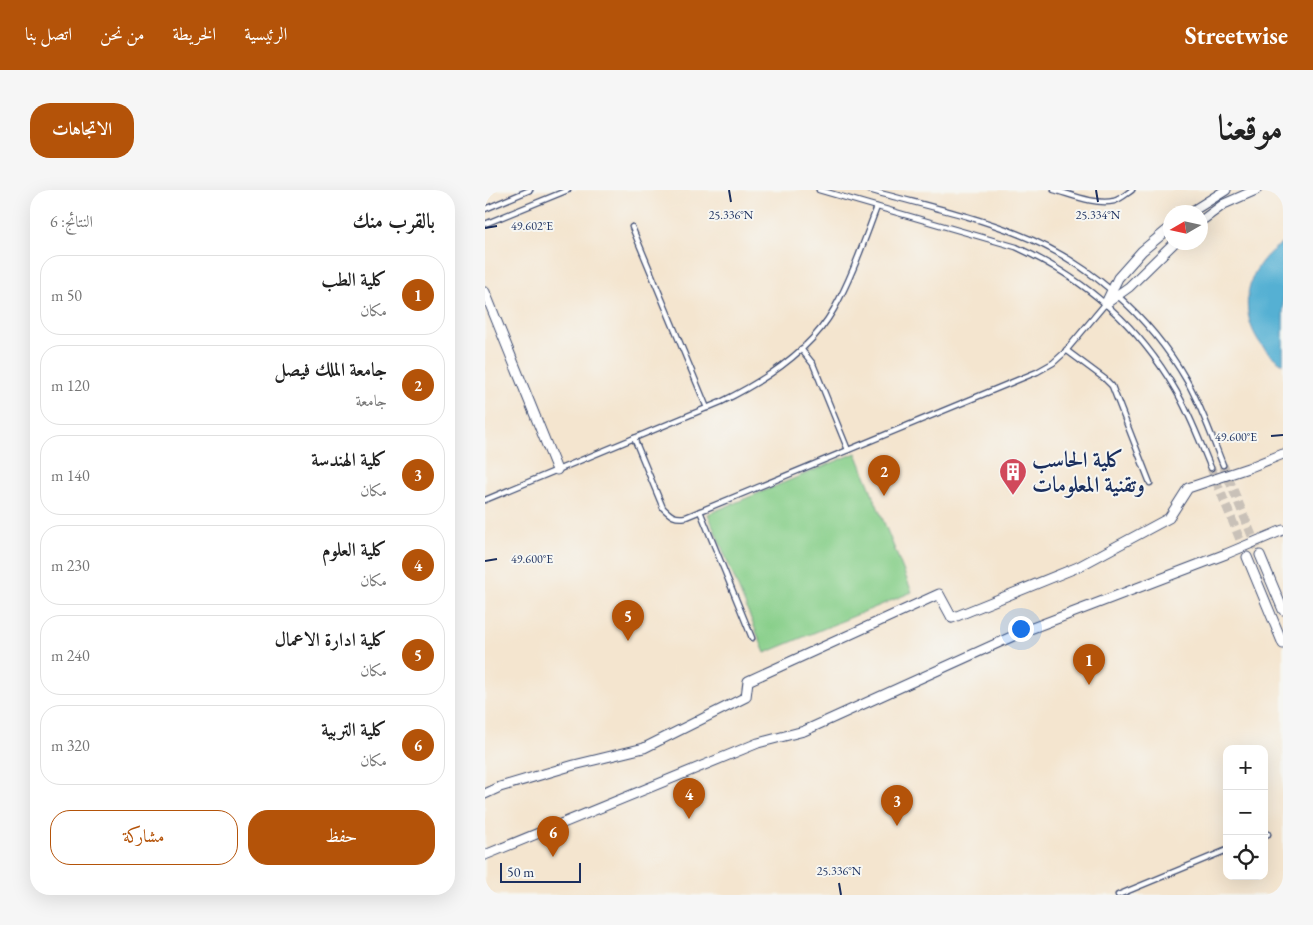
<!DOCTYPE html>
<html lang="ar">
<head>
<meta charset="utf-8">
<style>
	:root { --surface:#fff; --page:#f6f6f6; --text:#222; --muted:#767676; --line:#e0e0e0; --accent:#b45309 }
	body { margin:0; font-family:"EB Garamond",Amiri,serif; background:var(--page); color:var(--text); direction:rtl }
	.controls { position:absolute; right:15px; bottom:15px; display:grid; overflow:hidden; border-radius:10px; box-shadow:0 5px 20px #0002 }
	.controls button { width:45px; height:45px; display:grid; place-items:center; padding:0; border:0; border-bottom:1px solid var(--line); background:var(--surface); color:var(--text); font:25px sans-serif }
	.compass { position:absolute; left:678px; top:15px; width:45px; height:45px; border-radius:50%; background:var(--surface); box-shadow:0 5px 20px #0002; rotate:261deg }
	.scale { position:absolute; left:15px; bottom:12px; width:81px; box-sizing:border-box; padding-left:5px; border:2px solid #1b2f5e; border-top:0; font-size:14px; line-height:18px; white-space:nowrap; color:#1b2f5e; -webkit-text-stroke:4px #f6f6f2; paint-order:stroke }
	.you { position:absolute; left:535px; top:438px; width:18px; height:18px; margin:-12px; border:4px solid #fff; border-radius:50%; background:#1a73e8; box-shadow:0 0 0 8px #1a73e833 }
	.badge { display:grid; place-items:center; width:32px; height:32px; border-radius:50%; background:var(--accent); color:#fff; font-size:16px; font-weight:700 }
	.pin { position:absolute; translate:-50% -41px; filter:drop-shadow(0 1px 2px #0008) }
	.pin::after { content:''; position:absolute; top:26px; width:18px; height:15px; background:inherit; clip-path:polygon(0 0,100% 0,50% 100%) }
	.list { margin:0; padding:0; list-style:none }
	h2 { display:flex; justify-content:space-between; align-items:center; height:65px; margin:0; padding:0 20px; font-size:21px }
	h2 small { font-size:16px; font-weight:400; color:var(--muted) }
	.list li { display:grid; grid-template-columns:32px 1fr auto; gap:15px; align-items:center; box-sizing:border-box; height:80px; margin:0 10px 10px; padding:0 10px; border:1px solid var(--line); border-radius:20px }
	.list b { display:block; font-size:19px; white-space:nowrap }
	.list p { margin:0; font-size:16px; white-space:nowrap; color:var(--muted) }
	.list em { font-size:16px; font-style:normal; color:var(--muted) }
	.actions { display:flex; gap:10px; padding:15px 20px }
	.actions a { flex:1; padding:11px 0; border:1px solid var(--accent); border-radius:20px; text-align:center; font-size:18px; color:var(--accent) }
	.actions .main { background:var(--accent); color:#fff }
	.icon { flex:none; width:28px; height:28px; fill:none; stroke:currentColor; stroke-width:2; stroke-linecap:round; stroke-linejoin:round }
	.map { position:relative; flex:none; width:798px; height:705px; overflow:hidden; direction:ltr; border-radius:20px }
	header { display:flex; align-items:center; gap:30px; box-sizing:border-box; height:70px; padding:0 25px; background:var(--accent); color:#fff }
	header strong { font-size:24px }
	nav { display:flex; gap:28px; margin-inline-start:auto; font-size:18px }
	.intro { display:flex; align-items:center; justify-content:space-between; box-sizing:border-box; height:120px; padding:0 30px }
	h1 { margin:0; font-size:35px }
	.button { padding:12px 22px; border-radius:20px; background:var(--accent); color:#fff; font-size:18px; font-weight:700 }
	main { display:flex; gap:30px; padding:0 30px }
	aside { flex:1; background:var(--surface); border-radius:20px; box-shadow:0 5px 20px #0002 }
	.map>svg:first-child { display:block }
	.green { fill:#88cf8a; stroke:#527f74 }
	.water { fill:#55b0d3; stroke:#387098 }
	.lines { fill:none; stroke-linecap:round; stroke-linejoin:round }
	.street-tunnel { stroke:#c9c1b8; stroke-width:9; stroke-dasharray:9 4.5; stroke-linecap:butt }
	.lane-casing { stroke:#3c4a6f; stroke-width:7 }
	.street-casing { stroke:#3c4a6f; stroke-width:11 }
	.lane { stroke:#fff; stroke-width:4.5 }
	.street { stroke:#fff; stroke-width:9 }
	.ticks { fill:none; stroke:#1b2f5e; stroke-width:2 }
	.labels { text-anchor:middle; stroke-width:4; stroke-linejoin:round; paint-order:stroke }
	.poi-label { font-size:22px; font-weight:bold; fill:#1b2f5e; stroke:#f6f6f2; text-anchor:start }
	.ticks-label { font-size:12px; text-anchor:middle; fill:#1b2f5e; stroke:#f6f6f2; stroke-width:4; stroke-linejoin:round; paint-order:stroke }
</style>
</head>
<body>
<header>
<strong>Streetwise</strong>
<nav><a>الرئيسية</a><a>الخريطة</a><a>من نحن</a><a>اتصل بنا</a></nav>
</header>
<div class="intro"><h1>موقعنا</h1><a class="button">الاتجاهات</a></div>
<main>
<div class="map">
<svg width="798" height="705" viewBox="0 0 798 705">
	<rect width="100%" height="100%" fill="#f6f6f2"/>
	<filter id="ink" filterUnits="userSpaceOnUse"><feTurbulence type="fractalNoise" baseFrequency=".02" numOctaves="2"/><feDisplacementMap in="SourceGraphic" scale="10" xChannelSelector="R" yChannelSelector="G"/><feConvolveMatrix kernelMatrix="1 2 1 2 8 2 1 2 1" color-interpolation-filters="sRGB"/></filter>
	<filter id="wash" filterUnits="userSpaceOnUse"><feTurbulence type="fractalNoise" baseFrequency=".0096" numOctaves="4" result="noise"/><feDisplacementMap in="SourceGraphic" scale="20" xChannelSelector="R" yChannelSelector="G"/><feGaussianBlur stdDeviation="1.12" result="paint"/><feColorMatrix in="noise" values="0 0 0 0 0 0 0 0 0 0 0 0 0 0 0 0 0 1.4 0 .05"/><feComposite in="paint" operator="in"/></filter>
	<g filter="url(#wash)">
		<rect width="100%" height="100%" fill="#f4e5cf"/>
		<polygon class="green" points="371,263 427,402 280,463 223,324"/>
		<path class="water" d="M798,53V174C750,145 751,81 798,53Z"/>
	</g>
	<g filter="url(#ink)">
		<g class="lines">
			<g class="street-tunnel">
				<polyline points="738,275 775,365"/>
				<polyline points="726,278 762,367"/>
			</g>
			<defs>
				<g id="lane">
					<path d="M334,0L531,57C599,88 652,133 690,199C705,224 715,252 726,278"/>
					<path d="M384,0C433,14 486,25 533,44C603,71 665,126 702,191C717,218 727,247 738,275"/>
					<path d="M569,0C587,5 610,15 629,11C636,9 641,4 647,0"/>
					<polyline points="0,19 45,0"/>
					<polyline points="0,34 83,0"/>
					<polyline points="147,37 222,218"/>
					<polyline points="316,159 328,174 363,260"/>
					<polyline points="581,160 620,189 627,196 665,293"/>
					<path d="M149,248L178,318C186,326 190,329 201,327L552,182L568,173L579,163L621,113"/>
					<path d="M0,310L236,212C279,191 325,162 349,119C367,87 379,51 392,17"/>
					<polyline points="215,321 267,448"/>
					<polyline points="779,645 783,644"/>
					<polyline points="633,705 742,660"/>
				</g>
				<g id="street">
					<polyline points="706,22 741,0"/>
					<polyline points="716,31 739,14 771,0"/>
					<polyline points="0,102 72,280"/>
					<polyline points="623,112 644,97 690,52"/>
					<polyline points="621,113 633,88 657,61 686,37"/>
					<polyline points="775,365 798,420"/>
					<polyline points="762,367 798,454"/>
					<polyline points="0,604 15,597 89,575 159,558 261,507 263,491 454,404 467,428 593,377 684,328 703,298 763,278 798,264"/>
					<polyline points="0,665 273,553 319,541 537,442 741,364 798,340"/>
				</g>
			</defs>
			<use href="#lane" class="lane-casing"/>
			<use href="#street" class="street-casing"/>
			<use href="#lane" class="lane"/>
			<use href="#street" class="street"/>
		</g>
	</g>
	<path class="ticks" d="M244,0L246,12M611,0L613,12M0,38L12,36M786,246L798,245M0,371L12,369M354,693L356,705"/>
	<defs>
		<symbol id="building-pin" viewBox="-11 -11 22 30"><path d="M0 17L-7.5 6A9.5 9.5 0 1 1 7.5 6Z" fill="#d1495b" stroke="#f6f6f2"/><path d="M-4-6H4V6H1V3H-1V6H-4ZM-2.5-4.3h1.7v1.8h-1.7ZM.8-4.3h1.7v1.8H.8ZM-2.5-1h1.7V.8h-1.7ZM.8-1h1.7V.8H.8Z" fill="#fff"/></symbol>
	</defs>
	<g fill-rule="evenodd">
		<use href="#building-pin" x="512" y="266" width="32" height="43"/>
	</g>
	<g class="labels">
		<g class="poi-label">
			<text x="547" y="277">كلية الحاسب<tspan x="547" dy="25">وتقنية المعلومات</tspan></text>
		</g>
	</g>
	<g class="ticks-label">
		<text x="246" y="29">25.336°N</text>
		<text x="613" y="29">25.334°N</text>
		<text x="47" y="40">49.602°E</text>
		<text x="751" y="251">49.600°E</text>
		<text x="47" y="373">49.600°E</text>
		<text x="354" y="685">25.336°N</text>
	</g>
</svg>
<div class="controls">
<button>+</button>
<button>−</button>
<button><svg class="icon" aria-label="locate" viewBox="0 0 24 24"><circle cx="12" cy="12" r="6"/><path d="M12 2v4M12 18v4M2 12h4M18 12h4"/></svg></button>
</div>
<svg class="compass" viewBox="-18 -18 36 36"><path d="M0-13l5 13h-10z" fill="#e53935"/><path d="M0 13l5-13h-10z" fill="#767676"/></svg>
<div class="scale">50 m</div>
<div class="you"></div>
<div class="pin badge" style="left:604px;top:495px">1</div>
<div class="pin badge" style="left:399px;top:306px">2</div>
<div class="pin badge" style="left:412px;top:636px">3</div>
<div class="pin badge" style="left:204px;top:629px">4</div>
<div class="pin badge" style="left:143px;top:451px">5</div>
<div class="pin badge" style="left:68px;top:667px">6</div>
</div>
<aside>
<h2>بالقرب منك<small>النتائج: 6</small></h2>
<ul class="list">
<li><span class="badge">1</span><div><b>كلية الطب</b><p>مكان</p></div><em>50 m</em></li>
<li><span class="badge">2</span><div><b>جامعة الملك فيصل</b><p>جامعة</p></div><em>120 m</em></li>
<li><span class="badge">3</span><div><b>كلية الهندسة</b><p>مكان</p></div><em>140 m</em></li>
<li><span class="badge">4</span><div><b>كلية العلوم</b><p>مكان</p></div><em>230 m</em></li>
<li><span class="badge">5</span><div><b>كلية ادارة الاعمال</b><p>مكان</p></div><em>240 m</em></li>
<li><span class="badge">6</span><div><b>كلية التربية</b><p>مكان</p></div><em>320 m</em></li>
</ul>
<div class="actions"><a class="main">حفظ</a><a>مشاركة</a></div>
</aside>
</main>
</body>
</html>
